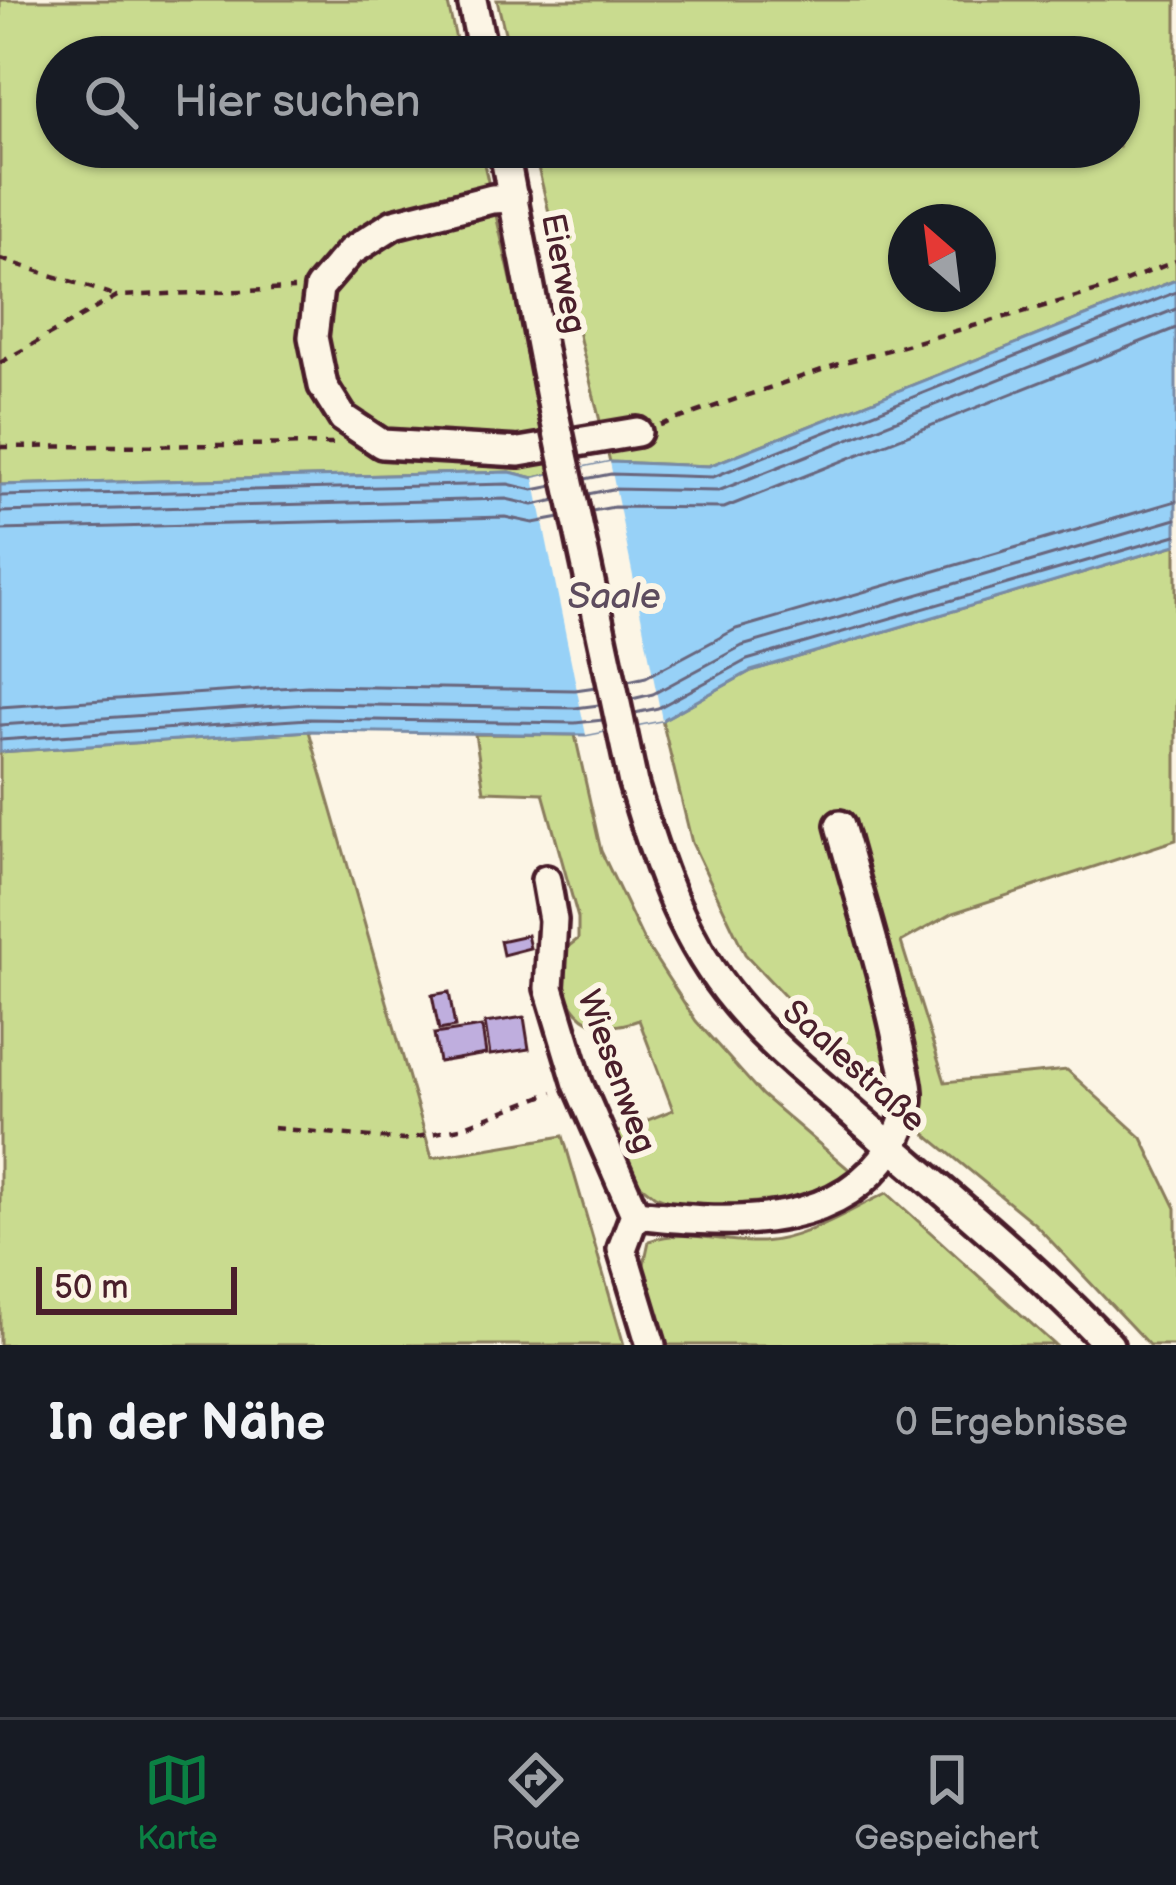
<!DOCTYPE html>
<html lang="de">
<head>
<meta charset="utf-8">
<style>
	:root { --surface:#171b24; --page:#20242c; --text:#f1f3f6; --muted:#9ea1a6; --line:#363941; --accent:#0b8043 }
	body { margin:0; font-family:"Balsamiq Sans",sans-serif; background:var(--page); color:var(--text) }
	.compass { position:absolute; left:888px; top:204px; width:108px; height:108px; border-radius:50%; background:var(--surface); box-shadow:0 3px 9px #0004; rotate:332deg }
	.scale { position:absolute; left:36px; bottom:30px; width:201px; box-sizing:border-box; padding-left:12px; border:6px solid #4a1f2b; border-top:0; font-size:33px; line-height:42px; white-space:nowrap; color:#4a1f2b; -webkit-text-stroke:9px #fcf5e5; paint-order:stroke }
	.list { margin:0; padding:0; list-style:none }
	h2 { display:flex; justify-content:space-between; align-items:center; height:156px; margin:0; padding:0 48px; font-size:51px }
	h2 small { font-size:39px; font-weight:400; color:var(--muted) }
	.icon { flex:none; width:66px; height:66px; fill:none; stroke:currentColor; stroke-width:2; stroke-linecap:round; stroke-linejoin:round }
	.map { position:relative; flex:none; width:1176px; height:1345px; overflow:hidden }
	.search { position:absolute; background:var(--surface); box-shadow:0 3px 9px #0004; left:36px; right:36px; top:36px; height:132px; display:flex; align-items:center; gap:30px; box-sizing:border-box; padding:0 42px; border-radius:66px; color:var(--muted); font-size:45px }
	.sheet { height:372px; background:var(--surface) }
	nav { display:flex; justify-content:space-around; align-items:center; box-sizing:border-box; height:168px; border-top:3px solid var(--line); background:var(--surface); font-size:33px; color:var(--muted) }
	nav a { display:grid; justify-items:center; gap:6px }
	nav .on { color:var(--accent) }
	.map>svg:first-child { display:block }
	.green { fill:#c9db8f; stroke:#8a7d5d; stroke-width:3; fill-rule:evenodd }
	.water { fill:#97d1f7; stroke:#788aa5; stroke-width:3 }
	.pier { fill:#fcf5e5 }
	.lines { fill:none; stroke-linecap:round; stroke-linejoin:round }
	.shore { stroke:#69667d; stroke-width:3 }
	.building { fill:#bfaede; stroke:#4a1f2b; stroke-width:3 }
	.minor-casing { stroke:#4a1f2b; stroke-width:36 }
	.path { stroke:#4a1f2b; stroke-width:4.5; stroke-dasharray:9 9; stroke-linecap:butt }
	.minor { stroke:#fcf5e5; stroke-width:27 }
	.minor-bridge-casing { stroke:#4a1f2b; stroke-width:36; stroke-linecap:butt }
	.minor-bridge { stroke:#fcf5e5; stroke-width:27 }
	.labels { text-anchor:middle; stroke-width:12; stroke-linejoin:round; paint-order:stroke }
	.street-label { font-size:33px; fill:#4a1f2b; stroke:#fcf5e5 }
	.water-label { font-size:36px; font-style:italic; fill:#5d4c5e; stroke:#fcf5e5 }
</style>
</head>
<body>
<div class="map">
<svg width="1176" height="1345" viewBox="0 0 1176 1345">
	<rect width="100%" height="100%" fill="#fcf5e5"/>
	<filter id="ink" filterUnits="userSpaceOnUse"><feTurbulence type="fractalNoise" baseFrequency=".00833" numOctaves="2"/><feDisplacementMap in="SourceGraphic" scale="24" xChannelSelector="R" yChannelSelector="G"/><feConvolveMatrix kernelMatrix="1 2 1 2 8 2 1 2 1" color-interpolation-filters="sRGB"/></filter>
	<g filter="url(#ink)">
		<g class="green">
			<polygon points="0,0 447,0 460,57 57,57 57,147 480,147 543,416 551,474 534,478 510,472 0,485"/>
			<path d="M497,0H1176V280L709,466L610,462L533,147H1119V57H511ZM906,222H978V294H906Z"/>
			<polygon points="1176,545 1176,840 953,913 901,942 945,1082 1067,1070 1142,1138 1176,1208 1176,1345 1149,1345 1035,1224 929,1137 812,1025 745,954 692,843 662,720 751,671"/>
			<polygon points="309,731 432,1158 563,1136 624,1345 0,1345 0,752"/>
			<path d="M475,734L575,735L601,851L644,941L696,1021L762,1095L852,1172L802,1198L687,1208L655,1196L627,1174L613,1134L673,1110L639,1020C583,1041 556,1003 565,949L578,939V918L543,793L484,791Z"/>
			<path d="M887,1193L1055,1345H664L643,1269L649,1241C687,1227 723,1244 762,1242C804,1240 849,1210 887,1193Z"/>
		</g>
		<polygon class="water" points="1176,280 1176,545 751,671 662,720 586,735 309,731 0,752 0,485 510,472 534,478 610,462 709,466"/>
		<polygon class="pier" points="610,462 662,720 586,735 534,478"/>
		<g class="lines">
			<g class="shore">
				<polyline points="585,479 611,474 713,477 1176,292"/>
				<polyline points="588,494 612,489 718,491 1176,309"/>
				<polyline points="0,496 508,484 533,490 553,486"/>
				<polyline points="592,511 614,507 724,508 1176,328"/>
				<polyline points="0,512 506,499 533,505 556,500"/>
				<polyline points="0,530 505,517 533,523 560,518"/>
				<polyline points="628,681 646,677 736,629 1176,501"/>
				<polyline points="632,699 653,694 742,646 1176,519"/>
				<polyline points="0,707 308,686 575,690 596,687"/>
				<polyline points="635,713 658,708 747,660 1176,535"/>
				<polyline points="0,725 308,704 575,708 599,705"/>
				<polyline points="0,740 309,719 575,723 603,720"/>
			</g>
		</g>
		<g class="building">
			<polygon points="527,935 530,948 503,955 500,941"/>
			<polygon points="449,992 455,1027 439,1030 432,995"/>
			<polygon points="524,1017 529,1049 490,1055 485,1023"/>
			<polygon points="482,1027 486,1054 439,1062 434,1034"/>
		</g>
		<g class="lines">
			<defs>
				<g id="minor">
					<polyline points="472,0 484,57"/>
					<polyline points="503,147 554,413"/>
					<polyline points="514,198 492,199 394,224 350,252 319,288 313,337 323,386 343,418 382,444 519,452 637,432"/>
					<path d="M633,783C655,856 678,929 726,991C763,1039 811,1077 858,1118C943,1192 1031,1263 1109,1345"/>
					<polyline points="546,880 553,920 549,988 578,1084 635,1214 622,1249 651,1345"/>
					<path d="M635,1214C717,1223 826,1233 882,1160C897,1140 909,1117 908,1092C907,1075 900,1056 897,1038C882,966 859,896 840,825"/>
				</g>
			</defs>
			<use href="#minor" class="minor-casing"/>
			<g class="path">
				<polyline points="0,259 117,296"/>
				<polyline points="0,363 117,296 294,289"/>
				<polyline points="660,425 842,363 1108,288 1176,261"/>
				<polyline points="0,447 334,444"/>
				<polyline points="273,1128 403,1140 460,1128 553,1092"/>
			</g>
			<use href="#minor" class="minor"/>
			<defs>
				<polyline id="minor-bridge" points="554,413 633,783"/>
			</defs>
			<use href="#minor-bridge" class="minor-bridge-casing"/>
			<use href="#minor-bridge" class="minor-bridge"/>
		</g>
	</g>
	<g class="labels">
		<g class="street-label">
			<text transform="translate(565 273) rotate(79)" y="12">Eierweg</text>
			<text transform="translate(855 1065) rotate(42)" y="12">Saalestraße</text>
			<text transform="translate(618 1071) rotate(70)" y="12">Wiesenweg</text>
		</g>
		<g class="water-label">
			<text x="614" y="608">Saale</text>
		</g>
	</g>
</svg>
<svg class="compass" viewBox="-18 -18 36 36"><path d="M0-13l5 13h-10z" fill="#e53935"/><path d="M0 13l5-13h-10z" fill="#9ea1a6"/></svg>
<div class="scale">50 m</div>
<div class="search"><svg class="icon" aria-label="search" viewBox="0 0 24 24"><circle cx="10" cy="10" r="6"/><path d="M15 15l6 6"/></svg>Hier suchen</div>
</div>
<section class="sheet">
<h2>In der Nähe<small>0 Ergebnisse</small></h2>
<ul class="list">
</ul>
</section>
<nav>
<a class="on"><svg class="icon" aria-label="map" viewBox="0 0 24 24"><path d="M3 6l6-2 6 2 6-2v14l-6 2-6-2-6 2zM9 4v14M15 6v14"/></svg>Karte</a>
<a><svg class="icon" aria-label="directions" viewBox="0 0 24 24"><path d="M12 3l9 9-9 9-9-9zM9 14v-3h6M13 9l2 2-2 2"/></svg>Route</a>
<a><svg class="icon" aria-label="saved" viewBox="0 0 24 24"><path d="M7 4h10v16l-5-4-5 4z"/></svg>Gespeichert</a>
</nav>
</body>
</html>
